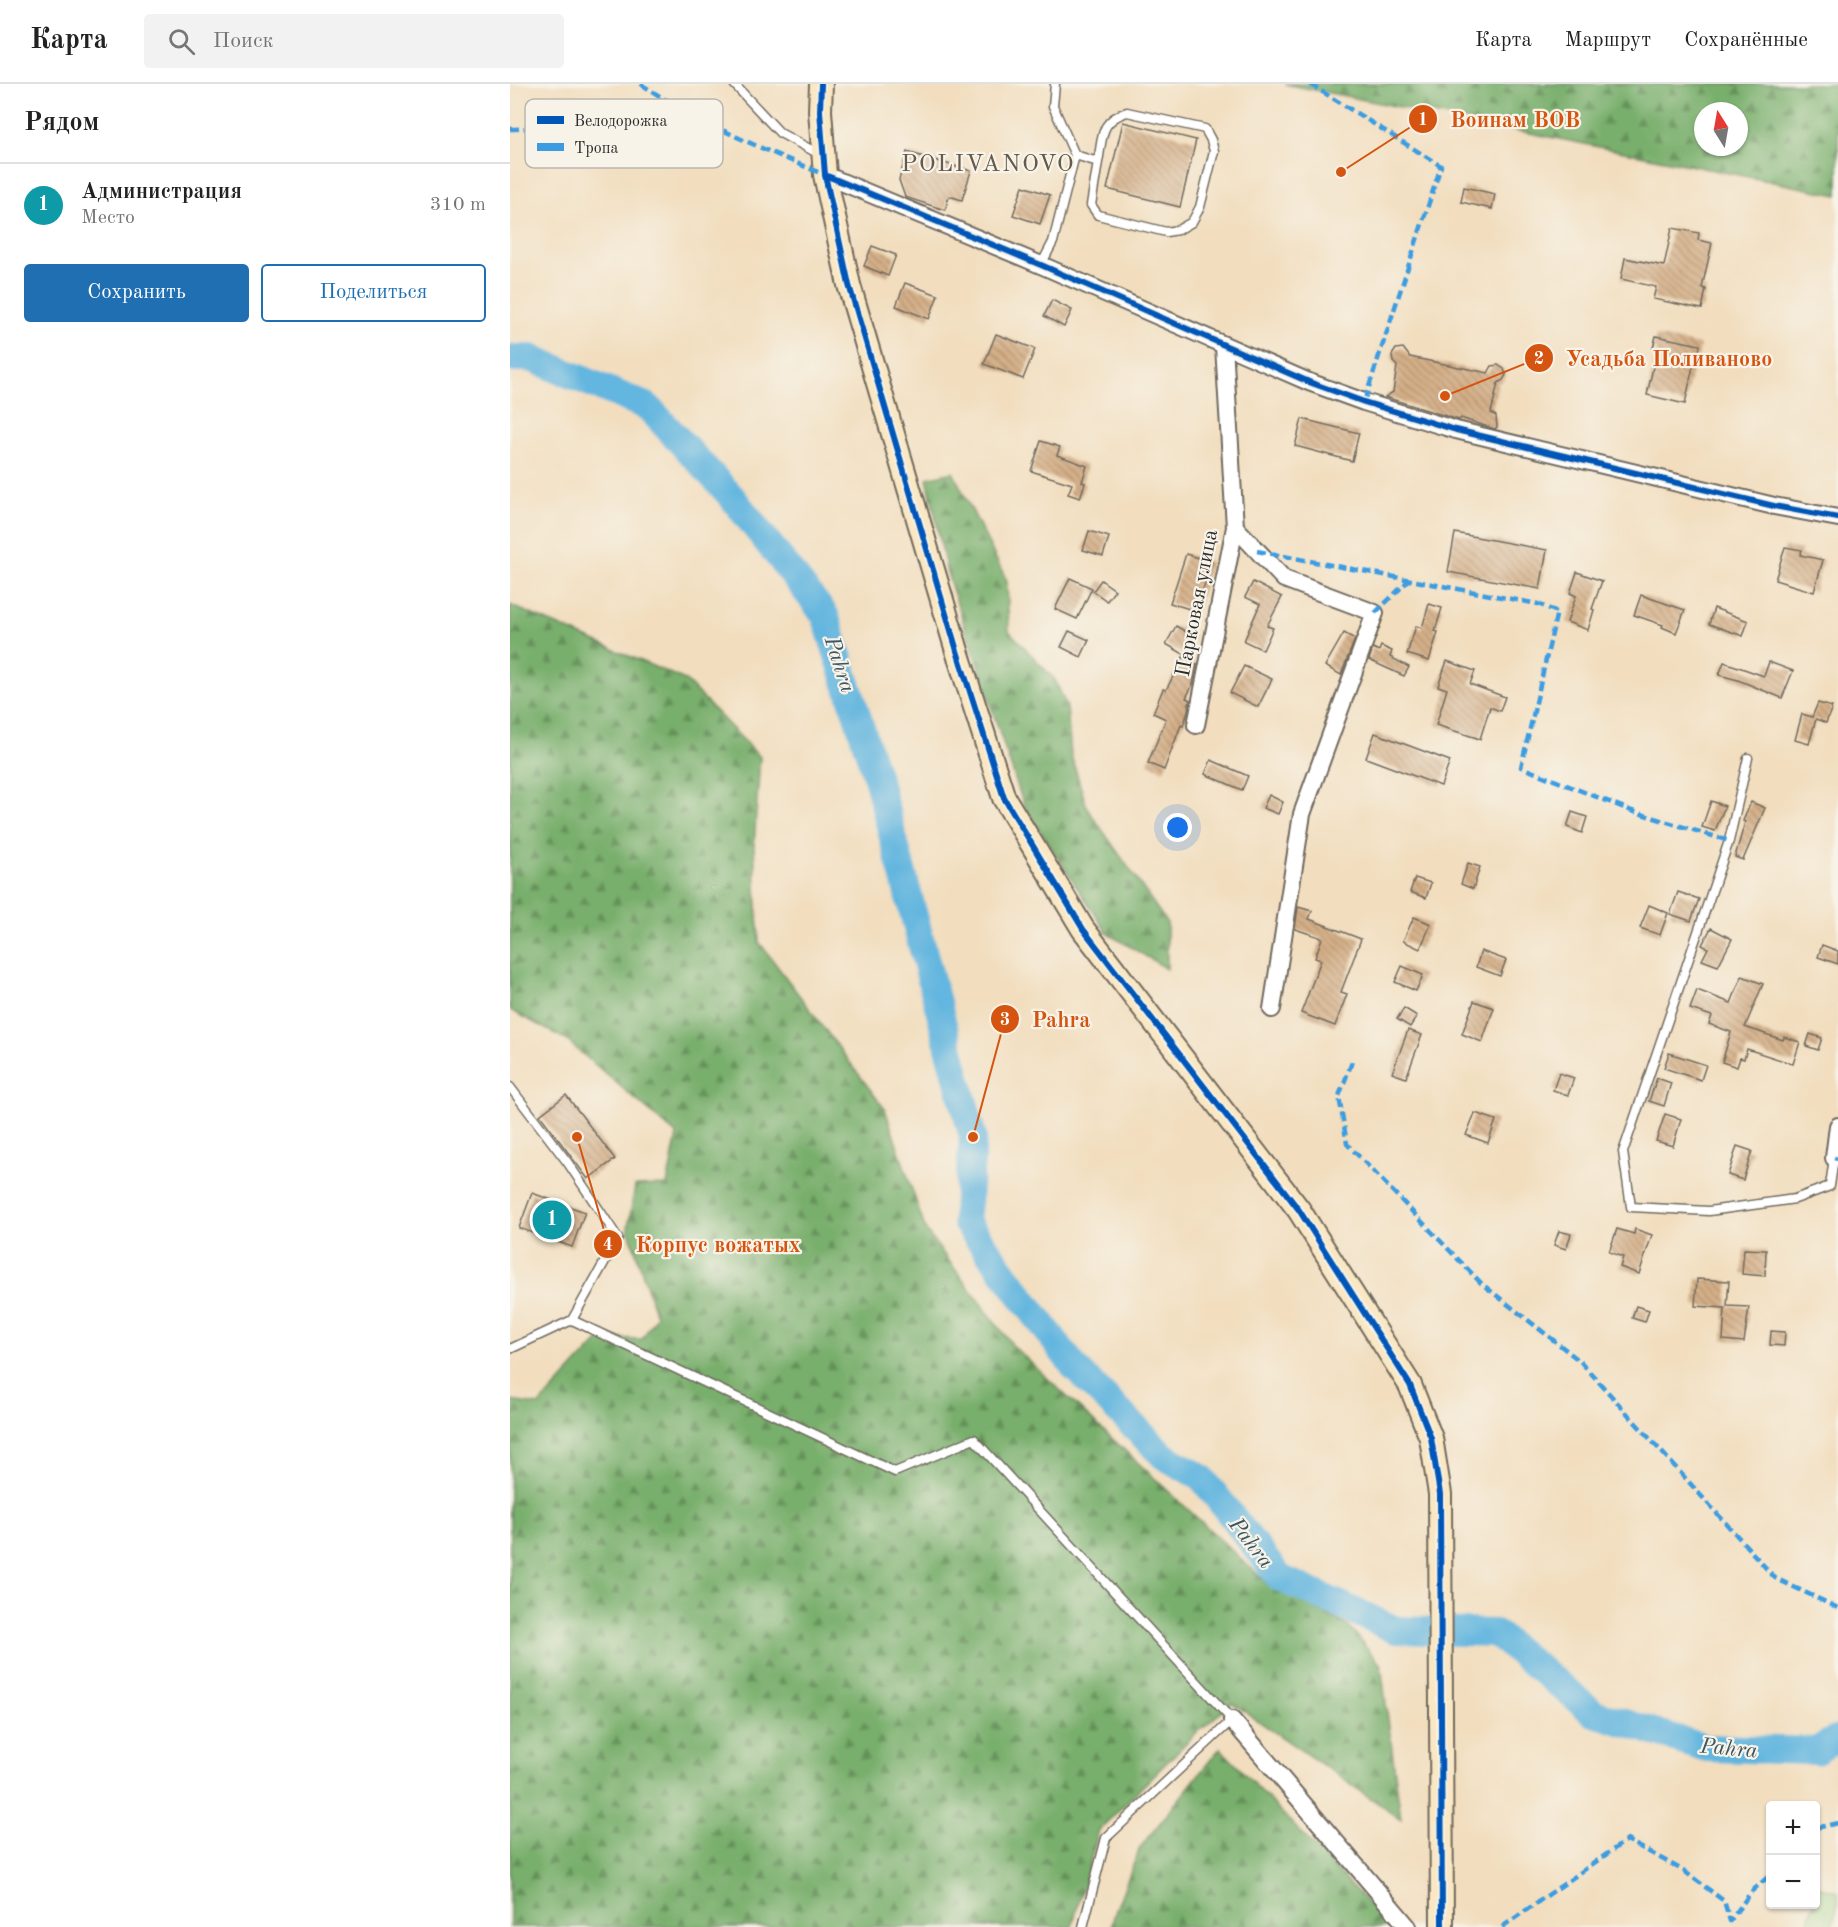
<!DOCTYPE html>
<html lang="ru">
<head>
<meta charset="utf-8">
<style>
	:root { --surface:#fff; --page:#f2f2f2; --text:#222; --muted:#767676; --line:#e0e0e0; --accent:#1f6fb2 }
	body { margin:0; font-family:"Old Standard TT",serif; background:var(--page); color:var(--text) }
	.controls { position:absolute; right:18px; bottom:18px; display:grid; overflow:hidden; border-radius:6px; box-shadow:0 2px 4px #0004 }
	.controls button { width:54px; height:54px; display:grid; place-items:center; padding:0; border:0; border-bottom:2px solid var(--line); background:var(--surface); color:var(--text); font:30px sans-serif }
	.compass { position:absolute; left:1184px; top:18px; width:54px; height:54px; border-radius:50%; background:var(--surface); box-shadow:0 2px 4px #0004; rotate:349deg }
	.you { position:absolute; left:668px; top:744px; width:21px; height:21px; margin:-15px; border:4px solid #fff; border-radius:50%; background:#1a73e8; box-shadow:0 0 0 9px #1a73e833 }
	.badge { display:grid; place-items:center; width:39px; height:39px; border-radius:50%; background:var(--accent); color:#fff; font-size:20px; font-weight:700 }
	.pin { position:absolute; translate:-50% -50%; border:3px solid #fff; box-shadow:0 2px 6px #0006 }
	.list { margin:0; padding:0; list-style:none }
	h2 { display:flex; justify-content:space-between; align-items:center; height:78px; margin:0; padding:0 24px; font-size:26px }
	h2 small { font-size:20px; font-weight:400; color:var(--muted) }
	.list li { display:grid; grid-template-columns:39px 1fr auto; gap:18px; align-items:center; box-sizing:border-box; height:84px; padding:0 24px; border-top:2px solid var(--line) }
	.list b { display:block; font-size:22px; white-space:nowrap }
	.list p { margin:0; font-size:20px; white-space:nowrap; color:var(--muted) }
	.list em { font-size:20px; font-style:normal; color:var(--muted) }
	.actions { display:flex; gap:12px; padding:18px 24px }
	.actions a { flex:1; padding:14px 0; border:2px solid var(--accent); border-radius:6px; text-align:center; font-size:21px; color:var(--accent) }
	.actions .main { background:var(--accent); color:#fff }
	.icon { flex:none; width:33px; height:33px; fill:none; stroke:currentColor; stroke-width:2; stroke-linecap:round; stroke-linejoin:round }
	.map { position:relative; flex:none; width:1328px; height:1843px; overflow:hidden }
	header { display:flex; align-items:center; gap:36px; box-sizing:border-box; height:84px; padding:0 30px; background:var(--surface); border-bottom:2px solid var(--line) }
	header strong { font-size:28px }
	nav { display:flex; gap:33px; margin-inline-start:auto; font-size:21px }
	.search { width:420px; height:54px; background:var(--page); display:flex; align-items:center; gap:15px; box-sizing:border-box; padding:0 21px; border-radius:6px; color:var(--muted); font-size:22px }
	main { display:flex }
	aside { flex:1; background:var(--surface) }
	.map>svg:first-child { display:block }
	.grass { fill:#95cb7d; stroke:#607b54; stroke-width:1.5 }
	.forest { fill:url(#forest-firs); stroke:#526d4c; stroke-width:1.5; fill-rule:evenodd }
	.lines { fill:none; stroke-linecap:round; stroke-linejoin:round }
	.river { stroke:#64b6df; stroke-width:28 }
	.building { fill:url(#building-back-hatch) }
	.lane-casing { stroke:#716a5f; stroke-width:11 }
	.street-casing { stroke:#716a5f; stroke-width:20 }
	.secondary-casing { stroke:#716a5f; stroke-width:26 }
	.lane { stroke:#fff; stroke-width:8 }
	.street { stroke:#fff; stroke-width:16 }
	.secondary { stroke:#fae7c3; stroke-width:22 }
	.quiet { stroke:#3d9ce1; stroke-width:4.5; stroke-dasharray:9 4.5; stroke-linecap:butt }
	.cycleway-casing { stroke:#f7f3e8; stroke-width:10 }
	.cycleway { stroke:#0057b8; stroke-width:6 }
	.labels { text-anchor:middle; stroke-width:4.5; stroke-linejoin:round; paint-order:stroke }
	.street-label { font-size:21px; fill:#2b2b2b; stroke:#f7f3e8 }
	.water-label { font-size:22px; font-style:italic; fill:#3c5561; stroke:#f7f3e8 }
	.quarter-label { font-size:24px; letter-spacing:1.5px; fill:#665a4c; stroke:#f7f3e8 }
	.key { fill:#f7f3e8; stroke:#bab7af; stroke-width:1.5 }
	.key-label { font-size:16px; fill:#2b2b2b }
	.leader { fill:none; stroke:#d5540f; stroke-width:2 }
	.callout-dot { fill:#d5540f; stroke:#f7f3e8; stroke-width:2 }
	.mark-label { font-size:18px; text-anchor:middle; font-weight:bold; fill:#fff }
	.callout-label { font-size:22px; text-anchor:middle; font-weight:bold; fill:#d5540f; stroke:#f7f3e8; stroke-width:4.5; stroke-linejoin:round; paint-order:stroke }
</style>
</head>
<body>
<header>
<strong>Карта</strong>
<div class="search"><svg class="icon" aria-label="search" viewBox="0 0 24 24"><circle cx="10" cy="10" r="6"/><path d="M15 15l6 6"/></svg>Поиск</div>
<nav><a>Карта</a><a>Маршрут</a><a>Сохранённые</a></nav>
</header>
<main>
<aside>
<h2>Рядом<small></small></h2>
<ul class="list">
<li><span class="badge" style="background:#0f9aa8">1</span><div><b>Администрация</b><p>Место</p></div><em>310 m</em></li>
</ul>
<div class="actions"><a class="main">Сохранить</a><a>Поделиться</a></div>
</aside>
<div class="map">
<svg width="1328" height="1843" viewBox="0 0 1328 1843">
	<defs>
		<pattern id="forest-firs" width="22" height="20" patternUnits="userSpaceOnUse" patternTransform="scale(1.5)"><rect width="22" height="20" fill="#78af6c"/><path d="M5 1l3.5 6h-7zM16 11l3.5 6h-7z" fill="#638f59"/></pattern>
		<pattern id="building-back-hatch" width="6" height="6" patternUnits="userSpaceOnUse" patternTransform="scale(1.5)"><rect width="6" height="6" fill="#d5b088"/><path d="M-1 5l2 2M0 0l6 6M5-1l2 2" fill="none" stroke="#ad8f6f"/></pattern>
	</defs>
	<rect width="100%" height="100%" fill="#f7f3e8"/>
	<filter id="ink" filterUnits="userSpaceOnUse"><feTurbulence type="fractalNoise" baseFrequency=".0167" numOctaves="2"/><feDisplacementMap in="SourceGraphic" scale="12" xChannelSelector="R" yChannelSelector="G"/><feConvolveMatrix kernelMatrix="1 2 1 2 8 2 1 2 1" color-interpolation-filters="sRGB"/></filter>
	<filter id="wash" filterUnits="userSpaceOnUse"><feTurbulence type="fractalNoise" baseFrequency=".008" numOctaves="4" result="noise"/><feDisplacementMap in="SourceGraphic" scale="24" xChannelSelector="R" yChannelSelector="G"/><feGaussianBlur stdDeviation="1.35" result="paint"/><feColorMatrix in="noise" values="0 0 0 0 0 0 0 0 0 0 0 0 0 0 0 0 0 1.4 0 .05"/><feComposite in="paint" operator="in"/></filter>
	<g filter="url(#wash)">
		<rect width="100%" height="100%" fill="#f2debf"/>
		<polygon class="grass" points="1307,1802 1328,1808 1328,1820 1322,1843 1297,1843 1303,1821 1306,1820"/>
		<g class="forest">
			<path d="M775,0H1328V111ZM1193,27H1229V63H1193Z"/>
			<polygon points="443,388 497,497 499,547 545,596 557,623 561,671 577,724 657,839 657,885 597,849 514,722 437,489 417,394"/>
			<polygon points="0,521 175,596 250,673 244,762 249,858 375,1025 416,1147 504,1263 759,1501 839,1542 871,1581 891,1735 722,1619 683,1652 589,1746 562,1843 0,1843 0,1317 29,1321 91,1254 132,1255 146,1232 118,1144 125,1102 157,1101 167,1051 55,955 0,926"/>
			<polygon points="710,1664 881,1843 601,1843 606,1825 630,1764"/>
		</g>
		<g class="lines">
			<polyline class="river" points="0,274 21,274 138,323 221,412 315,531 368,697 463,1053 456,1138 565,1284 654,1372 692,1394 770,1494 886,1546 985,1549 1084,1629 1196,1664 1306,1667 1328,1654"/>
		</g>
		<g id="blocks">
			<g class="building">
				<polygon points="613,38 686,56 670,123 597,105"/>
				<polygon points="397,68 461,87 452,116 439,112 435,126 395,113 389,96"/>
				<polygon points="513,102 540,111 530,140 503,131"/>
				<polygon points="954,103 985,110 982,125 951,118"/>
				<polygon points="1162,144 1189,149 1188,156 1202,159 1192,204 1196,205 1192,225 1143,215 1146,203 1111,195 1115,174 1154,182"/>
				<polygon points="362,162 386,171 378,192 354,182"/>
				<polygon points="395,199 428,211 419,235 386,222"/>
				<polygon points="542,216 562,226 554,243 534,232"/>
				<polygon points="486,250 525,265 513,295 474,280"/>
				<polygon points="1146,252 1190,261 1188,274 1185,273 1175,320 1137,311 1147,265 1143,264"/>
				<polygon points="893,264 900,273 978,289 982,282 988,281 994,285 996,291 993,296 988,299 981,329 986,332 987,343 985,345 972,341 951,334 949,336 875,313 883,308 887,282 883,278 882,271 886,265"/>
				<polygon points="792,335 849,349 842,377 785,362"/>
				<polygon points="531,357 550,363 547,371 577,382 572,398 575,399 570,414 558,410 562,400 521,387"/>
				<polygon points="579,447 599,453 593,472 573,466"/>
				<polygon points="945,449 1037,466 1030,505 938,488"/>
				<polygon points="1275,463 1292,466 1290,471 1313,476 1304,508 1265,496"/>
				<polygon points="676,470 702,478 686,527 660,519"/>
				<polygon points="1067,488 1092,497 1082,525 1084,526 1078,546 1057,538 1066,512 1060,509"/>
				<polygon points="560,494 582,504 567,535 545,525"/>
				<polygon points="591,496 605,506 597,517 583,507"/>
				<polygon points="743,498 772,513 757,542 763,544 753,566 734,557 750,520 735,513"/>
				<polygon points="1131,511 1175,526 1166,549 1152,543 1153,541 1124,531"/>
				<polygon points="919,520 932,524 925,547 928,548 919,577 897,570 906,542 912,544"/>
				<polygon points="1204,524 1238,537 1233,552 1199,540"/>
				<polygon points="666,542 685,553 675,571 656,560"/>
				<polygon points="559,547 579,556 571,573 551,563"/>
				<polygon points="834,549 845,555 831,591 815,582"/>
				<polygon points="871,562 882,567 880,573 899,583 894,592 859,576 863,564 869,567"/>
				<polygon points="673,573 687,581 683,600 676,614 680,616 677,631 673,642 671,641 654,686 638,679 656,635 643,629 653,605 656,606"/>
				<polygon points="937,577 965,587 960,600 995,613 990,627 980,623 970,655 926,641 937,605 928,602"/>
				<polygon points="1214,578 1254,592 1259,578 1283,587 1272,614 1228,596 1209,591"/>
				<polygon points="734,582 762,595 748,623 720,609"/>
				<polygon points="1308,619 1322,623 1316,639 1306,635 1299,660 1285,656 1292,630 1302,633"/>
				<polygon points="865,649 940,677 931,702 856,674"/>
				<polygon points="701,676 738,692 732,706 695,690"/>
				<polygon points="759,711 773,718 768,730 753,724"/>
				<polygon points="1201,717 1215,722 1205,747 1192,743"/>
				<polygon points="1241,718 1255,724 1233,776 1225,773 1235,738 1233,737"/>
				<polygon points="1062,728 1077,733 1072,749 1057,743"/>
				<polygon points="958,779 970,783 963,805 951,800"/>
				<polygon points="905,794 921,799 916,814 900,808"/>
				<polygon points="1168,808 1189,815 1181,837 1160,830"/>
				<polygon points="1139,821 1158,829 1150,851 1130,844"/>
				<polygon points="788,823 802,827 799,835 851,855 831,908 837,910 825,942 791,929 811,876 805,874 812,854 785,845"/>
				<polygon points="904,833 921,840 910,865 893,857"/>
				<polygon points="1201,844 1222,855 1208,882 1192,876 1198,864 1192,861"/>
				<polygon points="1312,861 1328,867 1328,880 1308,873"/>
				<polygon points="971,867 996,876 990,892 966,883"/>
				<polygon points="892,882 913,891 906,907 885,898"/>
				<polygon points="1232,892 1253,900 1235,943 1273,956 1274,953 1290,958 1283,980 1237,965 1234,975 1230,974 1227,983 1212,978 1221,948 1199,940 1202,932 1180,925 1187,906 1221,919"/>
				<polygon points="964,917 984,924 972,958 952,950"/>
				<polygon points="894,924 907,932 900,943 887,935"/>
				<polygon points="898,946 912,951 896,994 882,989"/>
				<polygon points="1300,950 1312,954 1308,966 1296,962"/>
				<polygon points="1159,969 1196,981 1191,996 1154,984"/>
				<polygon points="1049,989 1064,994 1058,1011 1043,1006"/>
				<polygon points="1147,994 1161,999 1154,1022 1139,1017"/>
				<polygon points="56,1011 105,1075 78,1095 30,1031"/>
				<polygon points="965,1029 986,1036 978,1059 956,1051"/>
				<polygon points="1155,1030 1171,1035 1163,1062 1146,1057"/>
				<polygon points="1227,1062 1242,1067 1233,1096 1218,1091"/>
				<polygon points="22,1109 75,1128 62,1163 9,1144"/>
				<polygon points="1107,1145 1124,1150 1125,1145 1142,1151 1129,1190 1110,1183 1113,1173 1099,1168"/>
				<polygon points="1049,1147 1061,1150 1056,1165 1044,1161"/>
				<polygon points="1234,1165 1256,1166 1255,1192 1232,1190"/>
				<polygon points="1187,1195 1219,1197 1217,1222 1239,1223 1234,1258 1213,1256 1215,1224 1185,1222"/>
				<polygon points="1126,1222 1139,1226 1135,1238 1122,1234"/>
				<polygon points="1261,1247 1275,1248 1274,1262 1260,1261"/>
			</g>
		</g>
	</g>
	<g filter="url(#ink)">
		<use href="#blocks" fill-opacity="0" stroke="#716a5f" stroke-width="1.5"/>
		<g class="lines">
			<defs>
				<g id="lane">
					<polyline points="224,0 270,49 311,71"/>
					<polyline points="545,0 543,22 565,71"/>
					<path d="M531,181L543,158L565,71L588,78L581,121L588,131L656,148L668,146L682,138L690,123L704,67L701,56L695,45L617,28C589,37 593,53 588,78"/>
					<polyline points="1238,674 1219,757 1113,1068 1121,1123 1199,1127 1285,1115 1320,1102 1324,1074"/>
					<polyline points="0,1003 58,1079 108,1154 62,1236 0,1265"/>
					<polyline points="62,1236 385,1388 464,1355 722,1636 596,1754 573,1843"/>
				</g>
				<g id="street">
					<polyline points="315,91 531,181 799,298 854,318 946,346 1264,422 1328,434"/>
					<polyline points="725,443 774,495 865,529 792,730 762,925"/>
					<polyline points="686,641 725,443 714,262"/>
					<polyline points="1324,1074 1328,1042"/>
					<polyline points="722,1636 898,1843"/>
				</g>
				<polyline id="secondary" points="311,0 310,27 315,91 339,201 447,567 494,714 573,845 789,1126 900,1301 921,1354 930,1410 932,1843"/>
			</defs>
			<use href="#lane" class="lane-casing"/>
			<use href="#street" class="street-casing"/>
			<use href="#secondary" class="secondary-casing"/>
			<use href="#lane" class="lane"/>
			<use href="#street" class="street"/>
			<use href="#secondary" class="secondary"/>
			<g class="quiet">
				<path d="M131,0C187,38 253,65 315,91"/>
				<polyline points="800,0 931,82 854,318"/>
				<path d="M0,45C52,44 102,27 152,15"/>
				<polyline points="747,467 1028,520 1047,528 1011,683 1122,727 1219,757"/>
				<polyline points="865,529 901,494"/>
				<polyline points="842,978 829,1012 837,1060 972,1200 1070,1277 1265,1494 1328,1524"/>
				<polyline points="1324,1074 1328,1075"/>
				<polyline points="1306,1744 1328,1739"/>
				<polyline points="992,1843 1117,1756 1174,1787 1214,1817 1220,1837 1241,1808 1260,1791"/>
			</g>
			<defs>
				<g id="cycleway">
					<polyline points="311,0 310,27 315,91 339,201 447,567 494,714 573,845 789,1126 900,1301 921,1354 930,1410 932,1843"/>
					<polyline points="315,91 531,181 799,298 854,318 946,346 1264,422 1328,434"/>
				</g>
			</defs>
			<use href="#cycleway" class="cycleway-casing"/>
			<use href="#cycleway" class="cycleway"/>
		</g>
	</g>
	<g class="labels">
		<g class="street-label">
			<text transform="translate(686 519) rotate(-79)" y="7">Парковая улица</text>
		</g>
		<g class="water-label">
			<text transform="translate(331 580) rotate(72)" y="8">Pahra</text>
			<text transform="translate(742 1458) rotate(52)" y="8">Pahra</text>
			<text transform="translate(1219 1663) rotate(5)" y="8">Pahra</text>
		</g>
		<g class="quarter-label">
			<text x="478" y="87">POLIVANOVO</text>
		</g>
	</g>
	<rect x="15" y="15" width="198" height="69" rx="9" class="key"/>
	<rect x="27" y="32" width="27" height="8" fill="#0057b8"/>
	<rect x="27" y="59" width="27" height="8" fill="#3d9ce1"/>
	<g class="key-label">
		<text x="64" y="42">Велодорожка</text>
		<text x="64" y="69">Тропа</text>
	</g>
	<path class="leader" d="M831 88L913 35M935 312L1029 274M463 1053L495 935M67 1053L98 1160"/>
	<g class="callout-dot">
		<circle cx="831" cy="88" r="6"/>
		<circle cx="935" cy="312" r="6"/>
		<circle cx="463" cy="1053" r="6"/>
		<circle cx="67" cy="1053" r="6"/>
		<circle cx="913" cy="35" r="15"/>
		<circle cx="1029" cy="274" r="15"/>
		<circle cx="495" cy="935" r="15"/>
		<circle cx="98" cy="1160" r="15"/>
	</g>
	<g class="mark-label">
		<text x="913" y="41">1</text>
		<text x="1029" y="280">2</text>
		<text x="495" y="941">3</text>
		<text x="98" y="1166">4</text>
	</g>
	<g class="callout-label">
		<text x="1005" y="43">Воинам ВОВ</text>
		<text x="1159" y="282">Усадьба Поливаново</text>
		<text x="551" y="943">Pahra</text>
		<text x="208" y="1168">Корпус вожатых</text>
	</g>
</svg>
<div class="controls">
<button>+</button>
<button>−</button>
</div>
<svg class="compass" viewBox="-18 -18 36 36"><path d="M0-13l5 13h-10z" fill="#e53935"/><path d="M0 13l5-13h-10z" fill="#767676"/></svg>
<div class="you"></div>
<div class="pin badge" style="left:42px;top:1136px;background:#0f9aa8">1</div>
</div>
</main>
</body>
</html>
